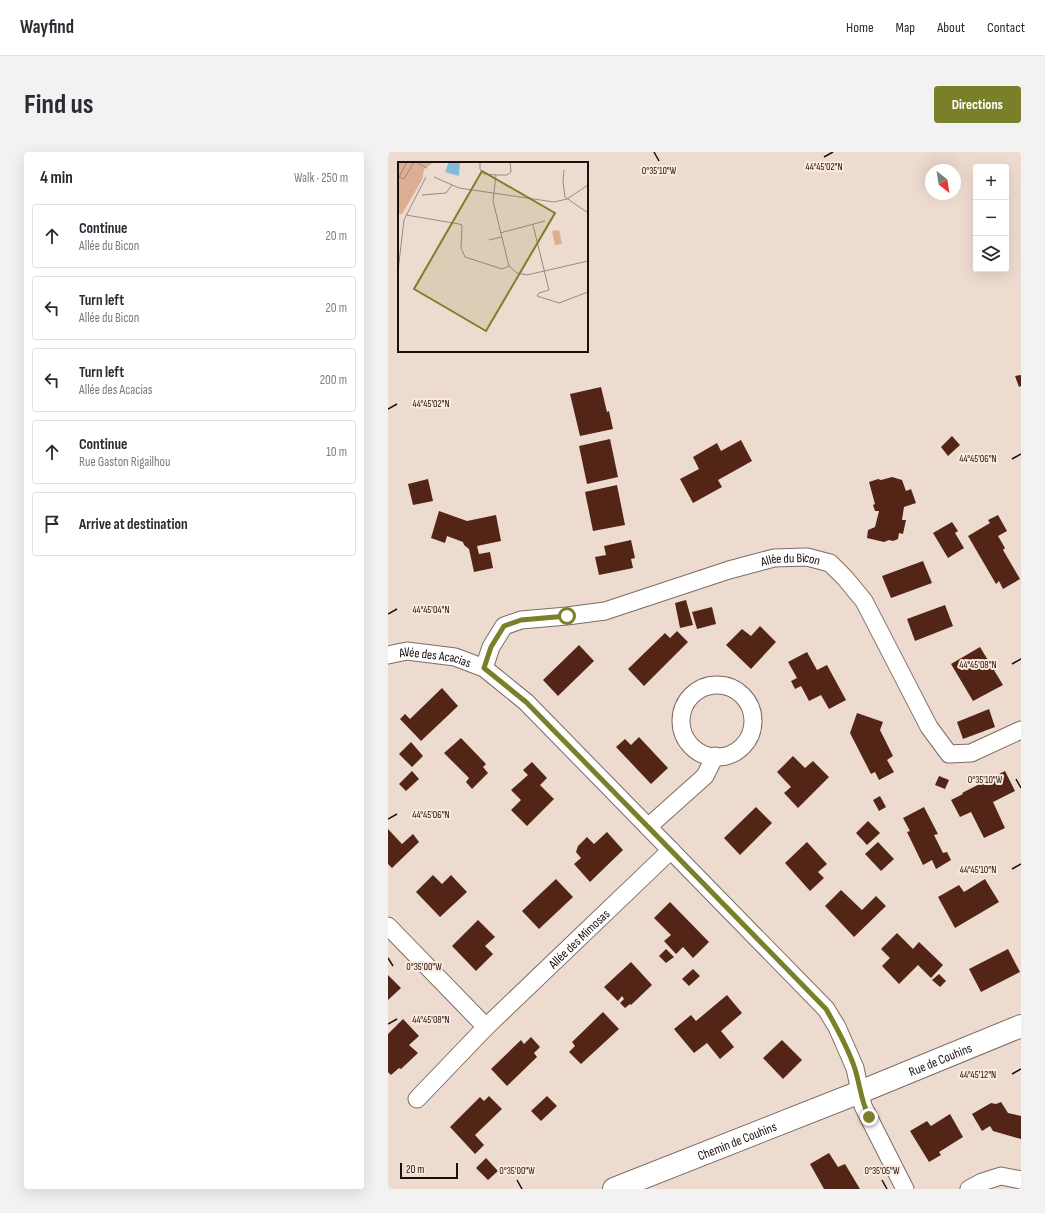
<!DOCTYPE html>
<html lang="en">
<head>
<meta charset="utf-8">
<style>
	:root { --surface:#fff; --page:#f2f2f3; --text:#2b2b33; --muted:#7c7c81; --line:#e1e1e2; --accent:#7a802a }
	body { margin:0; font-family:"Sofia Sans Condensed",sans-serif; background:var(--page); color:var(--text) }
	.controls { position:absolute; right:12px; top:12px; display:grid; overflow:hidden; border-radius:4px; box-shadow:0 4px 16px #0002 }
	.controls button { width:36px; height:36px; display:grid; place-items:center; padding:0; border:0; border-bottom:1px solid var(--line); background:var(--surface); color:var(--text); font:20px sans-serif }
	.compass { position:absolute; left:537px; top:12px; width:36px; height:36px; border-radius:50%; background:var(--surface); box-shadow:0 4px 16px #0002; rotate:150deg }
	.scale { position:absolute; left:12px; bottom:10px; width:58px; box-sizing:border-box; padding-left:4px; border:2px solid #18110e; border-top:0; font-size:11px; line-height:14px; white-space:nowrap; color:#18110e; -webkit-text-stroke:3px #fce8dd; paint-order:stroke }
	.stop { position:absolute; width:12px; height:12px; margin:-9px; border:3px solid #7a802a; border-radius:50%; background:#fff }
	.stop.end { background:#7a802a; border-color:#fff; box-shadow:0 1px 4px #0008 }
	.list { margin:0; padding:0; list-style:none }
	h2 { display:flex; justify-content:space-between; align-items:center; height:52px; margin:0; padding:0 16px; font-size:17px }
	h2 small { font-size:13px; font-weight:400; color:var(--muted) }
	.list li { display:grid; grid-template-columns:26px 1fr auto; gap:12px; align-items:center; box-sizing:border-box; height:64px; margin:0 8px 8px; padding:0 8px; border:1px solid var(--line); border-radius:4px }
	.list b { display:block; font-size:15px; white-space:nowrap }
	.list p { margin:0; font-size:13px; white-space:nowrap; color:var(--muted) }
	.list em { font-size:13px; font-style:normal; color:var(--muted) }
	.icon { flex:none; width:22px; height:22px; fill:none; stroke:currentColor; stroke-width:2; stroke-linecap:round; stroke-linejoin:round }
	.map { position:relative; flex:none; width:633px; height:1037px; overflow:hidden; border-radius:4px }
	header { display:flex; align-items:center; gap:24px; box-sizing:border-box; height:56px; padding:0 20px; background:var(--surface); border-bottom:1px solid var(--line) }
	header strong { font-size:19px }
	nav { display:flex; gap:22px; margin-inline-start:auto; font-size:14px }
	.intro { display:flex; align-items:center; justify-content:space-between; box-sizing:border-box; height:96px; padding:0 24px }
	h1 { margin:0; font-size:28px }
	.button { padding:10px 18px; border-radius:4px; background:var(--accent); color:#fff; font-size:14px; font-weight:700 }
	main { display:flex; gap:24px; padding:0 24px }
	aside { flex:1; background:var(--surface); border-radius:4px; box-shadow:0 4px 16px #0002 }
	.map>svg:first-child { display:block }
	.building { fill:#532516 }
	.lines { fill:none; stroke-linecap:round; stroke-linejoin:round }
	.street-casing { stroke:#7d6c63; stroke-width:19 }
	.secondary-casing { stroke:#7d6c63; stroke-width:24 }
	.street { stroke:#fff; stroke-width:17 }
	.secondary { stroke:#fff; stroke-width:22 }
	.route { stroke:#7a802a; stroke-width:5 }
	.ticks { fill:none; stroke:#18110e; stroke-width:1.5 }
	.labels { text-anchor:middle; stroke-width:4; stroke-linejoin:round; paint-order:stroke }
	.street-label { font-size:13px; fill:#18110e; stroke:#fce8dd }
	.inset-road { fill:none; stroke:#988a82; stroke-width:1 }
	.view { fill:#7a802a; fill-opacity:0.15; stroke:#7a802a; stroke-width:2 }
	.inset-edge { fill:none; stroke:#18110e; stroke-width:2 }
	.ticks-label { font-size:10px; text-anchor:middle; fill:#18110e; stroke:#fce8dd; stroke-width:4; stroke-linejoin:round; paint-order:stroke }
</style>
</head>
<body>
<header>
<strong>Wayfind</strong>
<nav><a>Home</a><a>Map</a><a>About</a><a>Contact</a></nav>
</header>
<div class="intro"><h1>Find us</h1><a class="button">Directions</a></div>
<main>
<aside>
<h2>4 min<small>Walk · 250 m</small></h2>
<ul class="list">
<li><svg class="icon" aria-label="ahead" viewBox="0 0 24 24"><path d="M12 20V5M6 11l6-6 6 6"/></svg><div><b>Continue</b><p>Allée du Bicon</p></div><em>20 m</em></li>
<li><svg class="icon" aria-label="left" viewBox="0 0 24 24"><path d="M17 20v-9H6M10 6l-5 5 5 5"/></svg><div><b>Turn left</b><p>Allée du Bicon</p></div><em>20 m</em></li>
<li><svg class="icon" aria-label="left" viewBox="0 0 24 24"><path d="M17 20v-9H6M10 6l-5 5 5 5"/></svg><div><b>Turn left</b><p>Allée des Acacias</p></div><em>200 m</em></li>
<li><svg class="icon" aria-label="ahead" viewBox="0 0 24 24"><path d="M12 20V5M6 11l6-6 6 6"/></svg><div><b>Continue</b><p>Rue Gaston Rigailhou</p></div><em>10 m</em></li>
<li><svg class="icon" aria-label="arrive" viewBox="0 0 24 24"><path d="M6 21V4h12l-3 4 3 4H6"/></svg><div><b>Arrive at destination</b></div></li>
</ul>
</aside>
<div class="map">
<svg width="633" height="1037" viewBox="0 0 633 1037">
	<rect width="100%" height="100%" fill="#eedbd0"/>
	<g class="building">
		<polygon points="633,223 633,234 631,235 627,224"/>
		<polygon points="213,235 219,260 221,259 225,277 192,284 182,242"/>
		<polygon points="564,284 572,293 560,304 553,295"/>
		<polygon points="222,287 230,325 199,332 191,294"/>
		<polygon points="353,288 364,309 330,328 334,335 305,351 292,327 311,317 305,305 329,291 333,299"/>
		<polygon points="504,325 514,328 518,339 523,337 528,351 516,355 514,368 518,368 515,382 511,381 510,387 505,389 501,388 496,390 479,386 480,378 487,375 491,359 487,359 485,353 487,352 481,330 490,327 493,328"/>
		<polygon points="40,327 45,349 25,353 20,332"/>
		<polygon points="229,333 237,373 205,379 197,340"/>
		<polygon points="51,359 79,369 108,363 113,389 89,394 91,402 102,400 105,416 86,420 81,397 76,393 75,390 59,384 57,391 43,386"/>
		<polygon points="610,363 619,379 610,384 617,396 615,398 632,427 615,437 611,429 608,432 580,384 602,371 600,368"/>
		<polygon points="564,370 570,379 567,381 576,396 560,406 545,381"/>
		<polygon points="243,388 247,406 243,407 245,416 211,423 207,405 218,403 216,394"/>
		<polygon points="535,409 544,431 503,446 494,424"/>
		<polygon points="298,448 305,473 292,476 287,451"/>
		<polygon points="557,453 565,474 527,489 519,467"/>
		<polygon points="324,455 328,472 309,477 304,460"/>
		<polygon points="372,474 388,490 363,517 338,493 354,477 363,484"/>
		<polygon points="289,479 300,490 256,534 240,517 277,481 282,486"/>
		<polygon points="191,493 206,509 170,544 155,528"/>
		<polygon points="592,495 615,533 585,549 563,512"/>
		<polygon points="419,500 429,518 439,513 458,548 441,557 433,543 421,549 413,534 407,537 403,529 409,526 400,510"/>
		<polygon points="54,536 70,554 33,589 12,567 17,562 22,567"/>
		<polygon points="601,557 607,575 575,587 569,570"/>
		<polygon points="469,561 495,570 492,578 505,604 499,608 506,620 491,628 487,620 483,622 462,581"/>
		<polygon points="251,585 280,616 263,632 228,595 237,587 243,593"/>
		<polygon points="73,586 98,612 95,615 100,621 84,637 78,630 81,626 56,601"/>
		<polygon points="23,590 35,604 24,615 11,602"/>
		<polygon points="405,604 417,616 425,609 441,625 410,656 396,641 403,635 389,620"/>
		<polygon points="144,610 159,626 152,633 166,647 139,674 123,658 133,648 123,638 140,623 135,618"/>
		<polygon points="24,619 31,627 18,639 11,632"/>
		<polygon points="617,619 627,639 605,650 617,676 596,686 583,660 572,665 563,648 575,642 574,641"/>
		<polygon points="551,624 561,628 557,637 547,633"/>
		<polygon points="492,644 498,655 491,659 485,648"/>
		<polygon points="368,655 384,671 352,703 336,686"/>
		<polygon points="536,655 550,682 546,683 555,701 559,700 563,708 548,717 544,708 535,713 519,680 522,679 515,666"/>
		<polygon points="480,669 492,681 479,693 468,681"/>
		<polygon points="0,677 14,692 25,682 31,690 4,716 0,712"/>
		<polygon points="219,680 235,698 202,730 186,712 193,706 188,700 190,694 199,685 206,692"/>
		<polygon points="419,690 439,712 430,720 436,726 422,739 397,711"/>
		<polygon points="490,690 506,707 493,719 477,702"/>
		<polygon points="45,723 54,732 63,723 79,740 52,765 28,740"/>
		<polygon points="168,727 185,745 151,777 134,759"/>
		<polygon points="597,727 611,750 567,776 550,745 571,733 576,740"/>
		<polygon points="453,738 474,758 488,744 498,754 466,785 437,754"/>
		<polygon points="282,750 321,790 305,806 295,795 288,802 276,789 283,783 266,766"/>
		<polygon points="90,768 107,785 97,794 105,802 88,819 64,794"/>
		<polygon points="509,781 525,797 531,790 555,813 543,826 530,813 511,832 494,814 502,806 493,797"/>
		<polygon points="278,797 286,805 278,811 271,804"/>
		<polygon points="620,797 632,820 593,840 581,817"/>
		<polygon points="243,810 264,833 243,853 242,852 237,856 232,851 236,847 234,844 230,849 216,835"/>
		<polygon points="305,817 312,824 301,834 294,827"/>
		<polygon points="551,822 558,829 552,835 544,828"/>
		<polygon points="0,823 13,836 0,848"/>
		<polygon points="339,843 354,861 333,879 346,895 332,907 319,891 306,901 286,877 303,863 308,869"/>
		<polygon points="215,860 231,877 193,912 181,900 187,894 184,890"/>
		<polygon points="15,867 31,884 21,893 30,901 13,917 11,916 3,923 0,920 0,882"/>
		<polygon points="143,885 152,895 146,901 149,905 119,934 103,917 133,888 136,892"/>
		<polygon points="394,888 414,908 395,927 375,906"/>
		<polygon points="101,944 114,957 87,983 96,993 87,1002 62,975 92,945 96,949"/>
		<polygon points="159,944 169,954 153,969 143,959"/>
		<polygon points="613,950 620,961 633,964 633,987 605,979 602,974 594,979 584,962 603,951 608,952"/>
		<polygon points="562,962 575,985 551,1000 553,1003 541,1010 522,979 539,969 543,974"/>
		<polygon points="441,1001 450,1015 457,1012 472,1037 436,1037 422,1012"/>
		<polygon points="98,1006 110,1019 100,1028 88,1016"/>
	</g>
	<g class="lines">
		<defs>
			<g id="street">
				<path id="s1" d="M0,503L19,499L67,505L96,516L138,550L438,857L449,875L467,916L475,954L517,1037"/>
				<path id="s2" d="M96,516L103,495L116,474L133,468L179,464L217,459L341,418L386,406L419,405L442,411L457,426L476,449L541,575L561,602L583,601L633,578"/>
				<circle cx="329" cy="569" r="36"/>
				<polyline points="260,675 317,624 327,604"/>
				<polyline points="0,774 98,875"/>
				<path id="s3" d="M29,947L98,875L283,698"/>
				<polyline points="581,1037 594,1030 613,1024 633,1028"/>
			</g>
			<g id="secondary">
				<path id="s4" d="M226,1037L472,940L633,874"/>
			</g>
		</defs>
		<use href="#street" class="street-casing"/>
		<use href="#secondary" class="secondary-casing"/>
		<use href="#street" class="street"/>
		<use href="#secondary" class="secondary"/>
	</g>
	<g class="lines">
		<path class="route" d="M179,464L133,468L116,474L103,495L96,516L138,550L438,857C449,876 460,896 467,917C472,933 473,949 481,965"/>
	</g>
	<path class="ticks" d="M266,0L271,9M436,5L445,0M0,257L9,252M624,307L633,302M0,462L9,457M624,512L633,507M628,627L633,636M0,667L9,662M624,717L633,712M0,806L5,814M0,872L9,867M624,922L633,917M129,1028L134,1037M494,1028L499,1037"/>
	<g class="labels">
		<g class="street-label">
			<text dy="5" stroke="none"><textPath href="#s2" startOffset="343">Allée du Bicon</textPath></text>
			<text dy="5" stroke="none"><textPath href="#s1" startOffset="48">Allée des Acacias</textPath></text>
			<text dy="5" stroke="none"><textPath href="#s3" startOffset="228">Allée des Mimosas</textPath></text>
			<text dy="5" stroke="none"><textPath href="#s4" startOffset="351">Rue de Couhins</textPath></text>
			<text dy="5" stroke="none"><textPath href="#s4" startOffset="132">Chemin de Couhins</textPath></text>
		</g>
	</g>
	<g transform="translate(10 10)">
		<rect width="190" height="190" fill="#eedbd0"/>
		<path d="M0,0H36L26,7L24,18L4,52H0ZM161,68L164,82L157,83L154,69Z" fill="#ddae94"/>
		<path d="M51,0H62L61,14L47,10Z" fill="#83b9da"/>
		<path class="inset-road" d="M9,0L1,15L6,17L16,0M18,0L29,6M82,0V7L86,12L98,13M112,0L113,10L109,13H98L95,39L111,104L119,111L129,113L190,99M166,8L165,20L167,35L190,51M36,15L61,26L156,40L169,37L190,23M24,33L48,31L54,23M8,53L61,62L64,63L63,86L67,95L104,107L111,104M135,63L151,128L141,131L139,134L161,141L190,130M102,71L147,59M91,78L103,75M0,109L6,58L28,15"/>
		<path class="view" d="M84,9L157,51L88,169L16,127Z"/>
		<rect width="190" height="190" class="inset-edge"/>
	</g>
	<g class="ticks-label">
		<text x="436" y="18">44°45'02"N</text>
		<text x="271" y="22">0°35'10"W</text>
		<text x="43" y="255">44°45'02"N</text>
		<text x="590" y="310">44°45'06"N</text>
		<text x="43" y="461">44°45'04"N</text>
		<text x="590" y="516">44°45'08"N</text>
		<text x="597" y="631">0°35'10"W</text>
		<text x="43" y="666">44°45'06"N</text>
		<text x="590" y="721">44°45'10"N</text>
		<text x="36" y="818">0°35'00"W</text>
		<text x="43" y="871">44°45'08"N</text>
		<text x="590" y="926">44°45'12"N</text>
		<text x="129" y="1022">0°35'00"W</text>
		<text x="494" y="1022">0°35'05"W</text>
	</g>
</svg>
<div class="controls">
<button>+</button>
<button>−</button>
<button><svg class="icon" aria-label="layers" viewBox="0 0 24 24"><path d="M12 4l9 5-9 5-9-5zM3 14l9 5 9-5"/></svg></button>
</div>
<svg class="compass" viewBox="-18 -18 36 36"><path d="M0-13l5 13h-10z" fill="#e53935"/><path d="M0 13l5-13h-10z" fill="#7c7c81"/></svg>
<div class="scale">20 m</div>
<div class="stop" style="left:179px;top:464px"></div>
<div class="stop end" style="left:481px;top:965px"></div>
</div>
</main>
</body>
</html>
